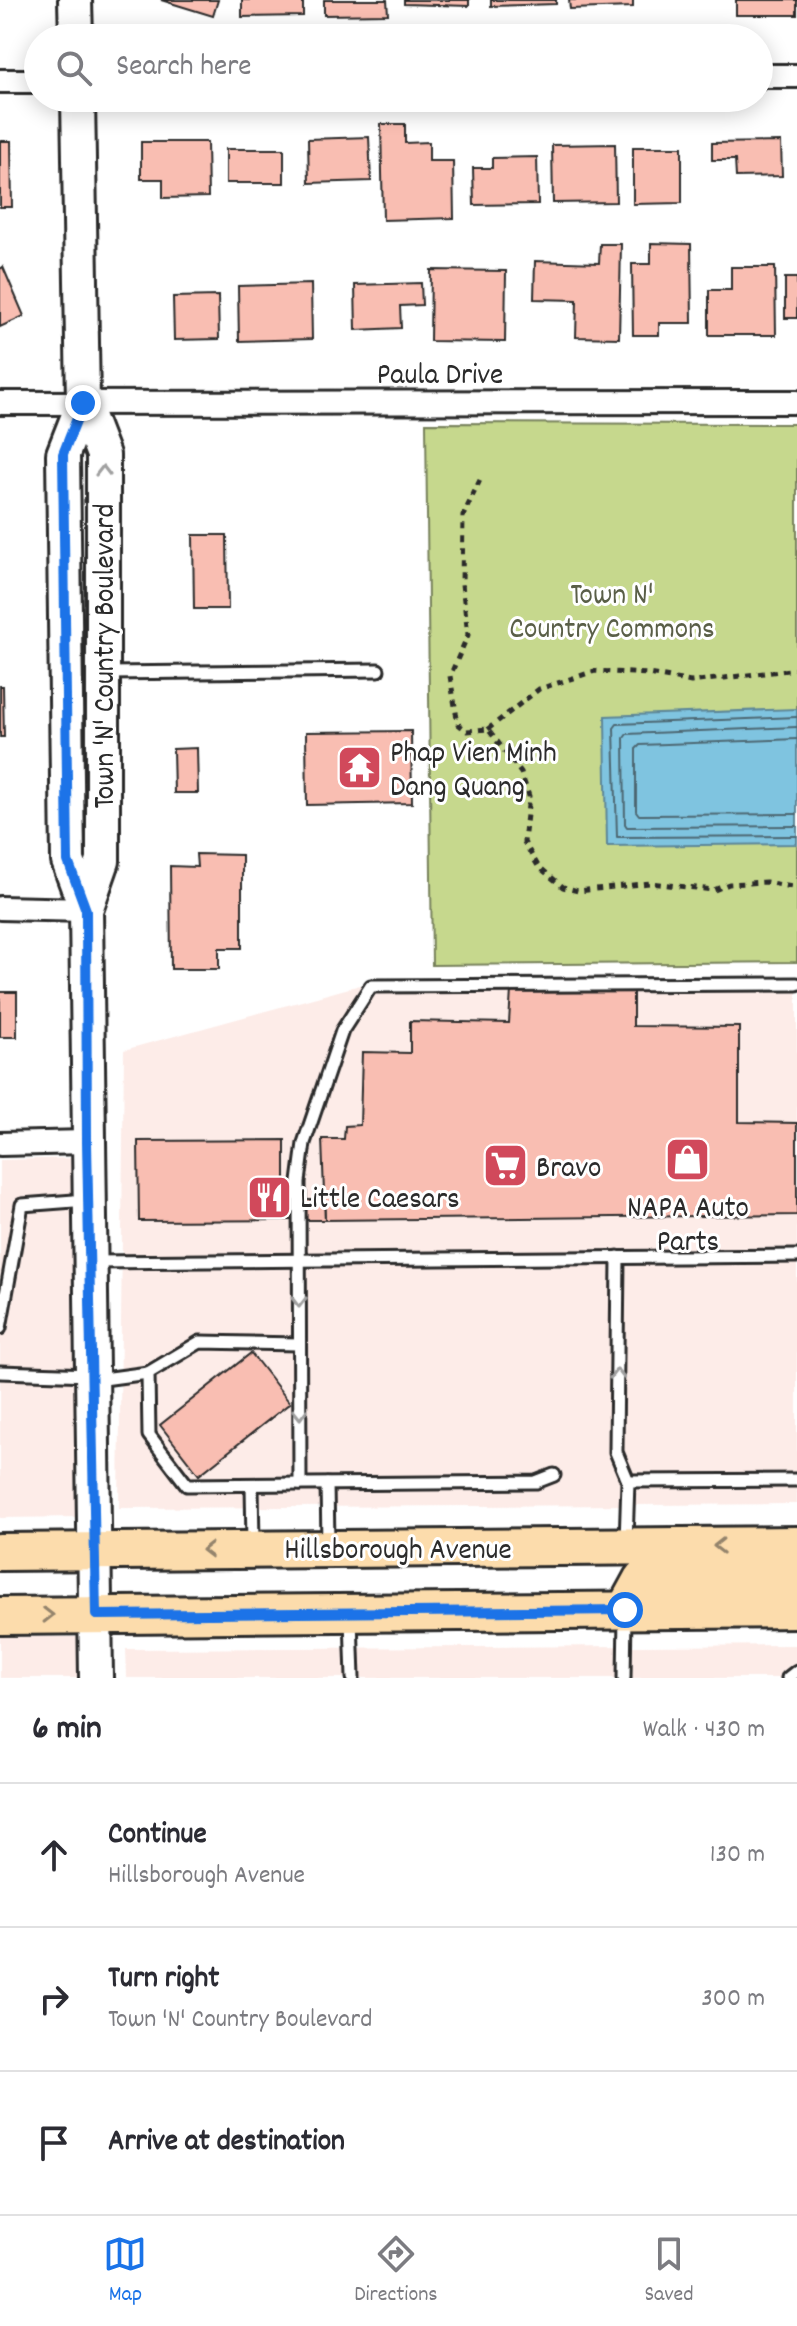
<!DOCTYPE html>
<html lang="en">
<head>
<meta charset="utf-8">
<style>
	:root { --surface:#fff; --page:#f2f2f3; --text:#2b2b33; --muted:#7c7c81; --line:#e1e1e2; --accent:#1a73e8 }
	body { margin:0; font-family:Dekko,sans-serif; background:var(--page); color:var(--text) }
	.stop { position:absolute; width:24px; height:24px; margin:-18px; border:6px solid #1a73e8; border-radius:50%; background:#fff }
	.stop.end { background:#1a73e8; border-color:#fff; box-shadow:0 2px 8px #0008 }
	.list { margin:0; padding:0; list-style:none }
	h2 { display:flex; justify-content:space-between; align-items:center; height:104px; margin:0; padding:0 32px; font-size:34px }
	h2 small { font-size:26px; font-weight:400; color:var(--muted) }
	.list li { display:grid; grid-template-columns:52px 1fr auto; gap:24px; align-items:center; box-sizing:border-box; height:144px; padding:0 32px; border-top:2px solid var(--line) }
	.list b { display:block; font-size:30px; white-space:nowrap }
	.list p { margin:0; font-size:26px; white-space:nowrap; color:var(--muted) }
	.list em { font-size:26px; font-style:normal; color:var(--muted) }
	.icon { flex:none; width:44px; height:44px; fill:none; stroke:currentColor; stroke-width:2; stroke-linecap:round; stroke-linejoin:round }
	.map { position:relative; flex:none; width:797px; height:1678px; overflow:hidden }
	.search { position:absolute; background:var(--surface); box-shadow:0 4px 20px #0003; left:24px; right:24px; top:24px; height:88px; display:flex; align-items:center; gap:20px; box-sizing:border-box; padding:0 28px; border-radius:44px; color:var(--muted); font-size:30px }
	.sheet { height:536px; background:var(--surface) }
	nav { display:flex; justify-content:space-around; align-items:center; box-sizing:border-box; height:112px; border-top:2px solid var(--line); background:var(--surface); font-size:22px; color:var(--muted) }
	nav a { display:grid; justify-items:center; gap:4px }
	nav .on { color:var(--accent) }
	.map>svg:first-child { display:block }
	.built { fill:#fdece8 }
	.green { fill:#c6d88d; stroke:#78825c; stroke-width:2 }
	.water { fill:#7fc4e0; stroke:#5d8798; stroke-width:2 }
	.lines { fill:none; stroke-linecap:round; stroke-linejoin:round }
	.shore { stroke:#4d6873; stroke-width:2 }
	.building { fill:#f9beb2; stroke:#2b2b2b; stroke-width:2 }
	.lane-casing { stroke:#2b2b2b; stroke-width:17 }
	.street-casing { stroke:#2b2b2b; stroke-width:28 }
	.secondary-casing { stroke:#2b2b2b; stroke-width:38 }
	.primary-casing { stroke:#2b2b2b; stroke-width:42 }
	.path { stroke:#2b2b2b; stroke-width:5; stroke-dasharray:6 6; stroke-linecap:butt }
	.lane { stroke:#fff; stroke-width:11 }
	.street { stroke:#fff; stroke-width:22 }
	.secondary { stroke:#fff; stroke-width:32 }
	.primary { stroke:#fcdcac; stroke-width:36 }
	.oneway { stroke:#a0a0a0 }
	.oneway2 { stroke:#94846c }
	.route { stroke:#1a73e8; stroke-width:10 }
	.labels { text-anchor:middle; stroke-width:6; stroke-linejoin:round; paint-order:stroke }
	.street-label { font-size:30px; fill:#2b2b2b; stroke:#fff }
	.park-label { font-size:30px; fill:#5a5f48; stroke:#fff }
	.poi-label { font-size:30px; fill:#2b2b2b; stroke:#fff; text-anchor:start }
</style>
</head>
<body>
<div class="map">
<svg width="797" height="1678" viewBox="0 0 797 1678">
	<rect width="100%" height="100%" fill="#fff"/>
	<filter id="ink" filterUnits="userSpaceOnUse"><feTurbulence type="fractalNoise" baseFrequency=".0125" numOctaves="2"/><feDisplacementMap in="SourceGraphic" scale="16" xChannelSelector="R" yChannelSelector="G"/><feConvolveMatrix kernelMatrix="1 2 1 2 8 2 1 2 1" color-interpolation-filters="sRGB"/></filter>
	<g filter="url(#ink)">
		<g class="built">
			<polygon points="797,977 797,1504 119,1508 124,1050 371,982"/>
			<polygon points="73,1158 81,1517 0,1518 0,1160"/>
			<rect x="0" y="1637" width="82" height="41"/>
			<polygon points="797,1645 797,1678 127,1678 126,1649"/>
		</g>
		<polygon class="green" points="426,423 797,424 797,962 432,965"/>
		<polygon class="water" points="797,709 797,844 607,846 605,716"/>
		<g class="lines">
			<g class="shore">
				<polyline points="797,717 617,724 614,728 617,837 797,836"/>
				<polyline points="797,727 627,734 624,738 625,824 627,827 797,826"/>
				<polyline points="797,739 640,745 636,749 636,811 639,815 797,814"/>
			</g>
		</g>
		<g class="building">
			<polygon points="161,0 218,0 213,16"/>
			<polygon points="242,0 303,0 303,16 242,17"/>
			<polygon points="324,0 387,0 388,14 324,15"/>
			<polygon points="404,0 469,0 469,6 404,4"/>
			<polygon points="491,0 556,0 556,4 491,6"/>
			<polygon points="569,0 633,0 633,7 570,9"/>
			<rect x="736" y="0" width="61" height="15"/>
			<polygon points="381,124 405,124 405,143 429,142 429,161 453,161 454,218 383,220"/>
			<polygon points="369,137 371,181 309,183 308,139"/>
			<polygon points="0,141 11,141 12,207 0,207"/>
			<polygon points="141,142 207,142 208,197 163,198 163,179 141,179"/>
			<polygon points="781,142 782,176 736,177 735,160 712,160 712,143"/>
			<polygon points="615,144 616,202 553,203 552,145"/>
			<polygon points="633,147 682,147 682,203 633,204"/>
			<rect x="226" y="149" width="58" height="34"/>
			<polygon points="537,157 538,204 474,205 473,168 492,168 492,158"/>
			<polygon points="651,243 691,244 692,323 659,323 659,335 633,335 632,264 651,264"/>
			<polygon points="600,244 621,244 619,338 576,337 577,300 534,299 535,261 599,263"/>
			<polygon points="3,267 24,316 0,327 0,269"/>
			<polygon points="731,267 775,267 776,335 709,335 709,290 731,290"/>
			<polygon points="431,270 506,271 505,342 430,341"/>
			<rect x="785" y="278" width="12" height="40"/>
			<polygon points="421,283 422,305 400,306 401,328 356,330 355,285"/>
			<polygon points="311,284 312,339 239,341 238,286"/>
			<polygon points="218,296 219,339 174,340 173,297"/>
			<polygon points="193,535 227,535 228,609 194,609"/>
			<polygon points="0,686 3,686 4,737 0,737"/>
			<polygon points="411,731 412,803 307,805 306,732"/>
			<polygon points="197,748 198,793 174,793 173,749"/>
			<polygon points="196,854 242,855 242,948 219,948 219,969 171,969 170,866 197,867"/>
			<polygon points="511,990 633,992 633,1026 739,1027 739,1122 797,1123 797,1215 325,1220 322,1139 344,1139 345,1126 360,1125 362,1052 410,1053 410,1021 509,1023"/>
			<rect x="0" y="992" width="17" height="45"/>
			<polygon points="285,1140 285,1220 139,1221 138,1141"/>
			<polygon points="285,1200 324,1200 325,1220 285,1220"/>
			<polygon points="251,1353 290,1403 199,1475 160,1425"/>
		</g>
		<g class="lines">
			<defs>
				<g id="lane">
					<polyline points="107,673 378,670"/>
					<polyline points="618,1257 616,1452 628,1481 626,1543"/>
					<polyline points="94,1262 797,1256"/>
					<polyline points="0,1328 22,1205 87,1200"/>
					<polyline points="299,1344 200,1342 148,1373 149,1435 187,1485 536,1482 554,1475"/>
					<polyline points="0,1372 91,1375"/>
					<polyline points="96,1380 148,1373"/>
					<polyline points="628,1481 797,1480"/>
					<polyline points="300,1484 299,1182 304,1143 342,1031 371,986 797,984"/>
					<polyline points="327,1484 328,1543"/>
					<polyline points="252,1485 253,1544"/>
					<polyline points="351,1619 353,1678"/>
					<polyline points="624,1678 625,1615"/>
					<polyline points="788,1678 797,1671"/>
				</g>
				<g id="street">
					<polyline points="759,76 797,76"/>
					<polyline points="0,81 38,81"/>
					<polyline points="0,403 797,402"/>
					<polyline points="0,908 86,910"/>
					<polyline points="0,1144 87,1142"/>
				</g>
				<g id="secondary">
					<polyline points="75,0 76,38"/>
					<polyline points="78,98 83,403 103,455 103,861 86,910"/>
					<polyline points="83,403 63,454 68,861 86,910 96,1678"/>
				</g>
				<g id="primary">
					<polyline points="0,1552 797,1545"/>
					<polyline points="625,1610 642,1579 797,1574"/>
					<polyline points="0,1616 797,1609"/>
				</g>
			</defs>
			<use href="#lane" class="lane-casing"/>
			<use href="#street" class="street-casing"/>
			<use href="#secondary" class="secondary-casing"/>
			<use href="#primary" class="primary-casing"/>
			<g class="path">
				<polyline points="480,480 463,516 462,584 468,635 450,676 458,724 467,731 488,729 521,773 529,796 524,842 538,866 563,887 578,891 650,883 714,890 729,884 766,882 797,888"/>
				<polyline points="488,729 539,689 595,671 649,674 691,682 797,669"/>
			</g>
			<use href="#lane" class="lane"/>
			<use href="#street" class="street"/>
			<use href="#secondary" class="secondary"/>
			<use href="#primary" class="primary"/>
		</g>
		<defs><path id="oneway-chevron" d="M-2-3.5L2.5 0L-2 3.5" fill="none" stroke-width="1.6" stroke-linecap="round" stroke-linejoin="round" transform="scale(2)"/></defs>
		<g class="oneway">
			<use href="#oneway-chevron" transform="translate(103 471) rotate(-90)"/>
			<use href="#oneway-chevron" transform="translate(299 1302) rotate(90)"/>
			<use href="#oneway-chevron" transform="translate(617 1374) rotate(-90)"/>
			<use href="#oneway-chevron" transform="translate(300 1414) rotate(89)"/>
		</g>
		<g class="oneway2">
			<use href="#oneway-chevron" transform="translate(719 1546) rotate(179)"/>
			<use href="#oneway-chevron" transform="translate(207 1550) rotate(179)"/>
			<use href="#oneway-chevron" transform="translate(48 1615) rotate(-1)"/>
		</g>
	</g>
	<g class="lines" filter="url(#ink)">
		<polyline class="route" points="83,403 63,454 68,861 86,910 87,1142 96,1615 625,1610"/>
	</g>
	<defs>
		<symbol id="temple-square" viewBox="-11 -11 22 22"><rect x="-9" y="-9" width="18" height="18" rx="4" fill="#d1495b" stroke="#fff"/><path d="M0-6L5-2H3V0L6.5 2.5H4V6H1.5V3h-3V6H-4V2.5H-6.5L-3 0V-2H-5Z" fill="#fff"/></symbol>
		<symbol id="shop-square" viewBox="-11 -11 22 22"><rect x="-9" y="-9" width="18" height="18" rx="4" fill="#d1495b" stroke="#fff"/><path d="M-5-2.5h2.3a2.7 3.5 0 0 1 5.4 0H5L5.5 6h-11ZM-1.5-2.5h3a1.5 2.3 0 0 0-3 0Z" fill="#fff"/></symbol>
		<symbol id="supermarket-square" viewBox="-11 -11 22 22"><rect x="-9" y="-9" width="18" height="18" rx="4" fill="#d1495b" stroke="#fff"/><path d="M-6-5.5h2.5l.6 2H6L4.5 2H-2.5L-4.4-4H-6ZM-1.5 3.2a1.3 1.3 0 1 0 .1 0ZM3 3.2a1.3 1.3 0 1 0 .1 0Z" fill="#fff"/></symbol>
		<symbol id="restaurant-square" viewBox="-11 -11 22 22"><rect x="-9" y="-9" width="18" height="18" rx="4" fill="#d1495b" stroke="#fff"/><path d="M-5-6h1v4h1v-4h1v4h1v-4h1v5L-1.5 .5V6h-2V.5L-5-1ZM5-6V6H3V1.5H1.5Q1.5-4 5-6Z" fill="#fff"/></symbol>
	</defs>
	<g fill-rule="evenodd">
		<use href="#temple-square" x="334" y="742" width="51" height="51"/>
		<use href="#shop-square" x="662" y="1134" width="51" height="51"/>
		<use href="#supermarket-square" x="480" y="1140" width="51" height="51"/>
		<use href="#restaurant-square" x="244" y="1172" width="51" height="51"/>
	</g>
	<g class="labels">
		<g class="street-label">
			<text x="440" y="383">Paula Drive</text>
			<text transform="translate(103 656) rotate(-90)" y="10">Town 'N' Country Boulevard</text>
			<text x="398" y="1558">Hillsborough Avenue</text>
		</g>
		<g class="park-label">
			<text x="612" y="603">Town N'<tspan x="612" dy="34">Country Commons</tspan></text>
		</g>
		<g class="poi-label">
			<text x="390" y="761">Phap Vien Minh<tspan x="390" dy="34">Dang Quang</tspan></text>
			<text x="536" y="1176">Bravo</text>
			<text x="300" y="1207">Little Caesars</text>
			<text x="688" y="1216" text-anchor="middle">NAPA Auto<tspan x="688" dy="34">Parts</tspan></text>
		</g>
	</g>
</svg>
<div class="stop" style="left:625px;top:1610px"></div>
<div class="stop end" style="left:83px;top:403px"></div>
<div class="search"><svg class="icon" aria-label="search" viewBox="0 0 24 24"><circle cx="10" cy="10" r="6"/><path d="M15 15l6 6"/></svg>Search here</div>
</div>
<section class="sheet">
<h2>6 min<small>Walk · 430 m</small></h2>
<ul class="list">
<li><svg class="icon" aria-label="ahead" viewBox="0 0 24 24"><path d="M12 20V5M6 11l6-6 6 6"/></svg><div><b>Continue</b><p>Hillsborough Avenue</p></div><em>130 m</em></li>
<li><svg class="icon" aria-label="right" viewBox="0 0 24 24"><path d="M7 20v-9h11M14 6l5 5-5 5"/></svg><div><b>Turn right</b><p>Town 'N' Country Boulevard</p></div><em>300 m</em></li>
<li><svg class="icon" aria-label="arrive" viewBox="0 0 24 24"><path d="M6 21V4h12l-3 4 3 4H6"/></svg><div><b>Arrive at destination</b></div></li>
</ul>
</section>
<nav>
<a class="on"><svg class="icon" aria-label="map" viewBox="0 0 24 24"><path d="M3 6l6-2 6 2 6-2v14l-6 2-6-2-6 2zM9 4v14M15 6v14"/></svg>Map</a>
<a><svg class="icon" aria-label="directions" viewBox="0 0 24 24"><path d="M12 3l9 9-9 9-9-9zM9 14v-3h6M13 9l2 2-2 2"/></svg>Directions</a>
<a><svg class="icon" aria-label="saved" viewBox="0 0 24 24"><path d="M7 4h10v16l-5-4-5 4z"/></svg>Saved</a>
</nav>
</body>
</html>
